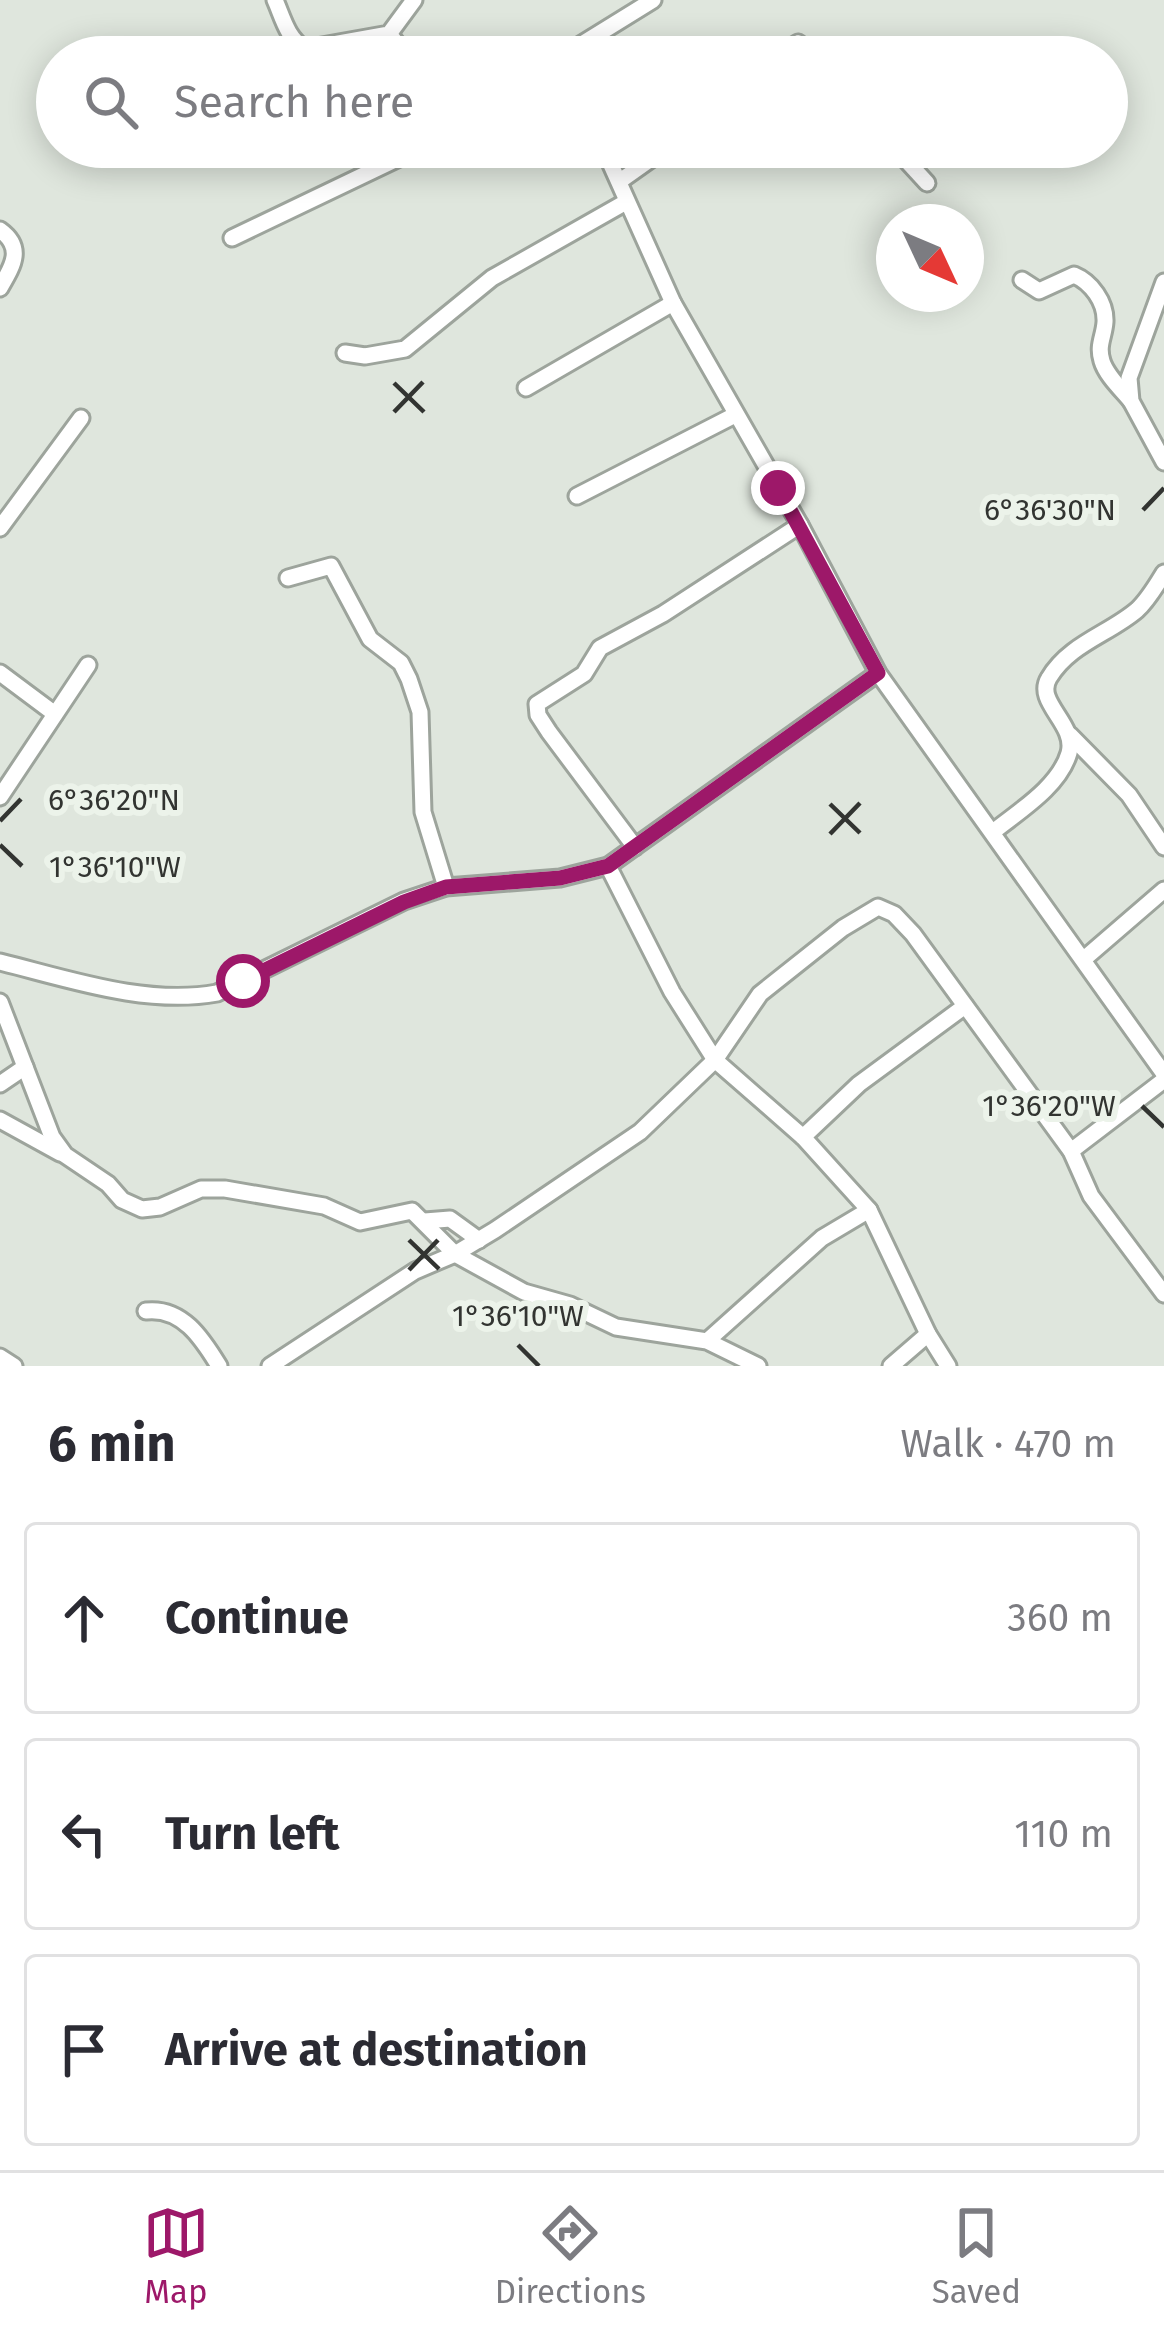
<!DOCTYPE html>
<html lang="en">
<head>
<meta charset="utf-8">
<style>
	:root { --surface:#fff; --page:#f7f7f7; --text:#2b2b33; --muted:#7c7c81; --line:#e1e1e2; --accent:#9d1869 }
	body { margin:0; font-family:"Fira Sans",sans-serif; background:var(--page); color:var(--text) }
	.compass { position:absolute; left:876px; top:204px; width:108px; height:108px; border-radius:50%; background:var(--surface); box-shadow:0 6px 30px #0003; rotate:134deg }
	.stop { position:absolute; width:36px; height:36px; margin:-27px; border:9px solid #9d1869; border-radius:50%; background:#fff }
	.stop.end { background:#9d1869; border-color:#fff; box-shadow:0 3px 12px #0008 }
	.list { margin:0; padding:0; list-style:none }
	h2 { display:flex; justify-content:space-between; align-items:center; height:156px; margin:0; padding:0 48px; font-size:51px }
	h2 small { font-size:39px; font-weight:400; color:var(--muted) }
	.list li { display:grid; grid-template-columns:78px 1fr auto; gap:36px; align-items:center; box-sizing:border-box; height:192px; margin:0 24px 24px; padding:0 24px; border:3px solid var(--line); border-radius:12px }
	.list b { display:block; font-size:45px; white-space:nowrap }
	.list em { font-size:39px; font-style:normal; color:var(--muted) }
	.icon { flex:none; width:66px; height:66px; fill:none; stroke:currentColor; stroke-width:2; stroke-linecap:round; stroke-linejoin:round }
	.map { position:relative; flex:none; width:1164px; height:1366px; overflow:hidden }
	.search { position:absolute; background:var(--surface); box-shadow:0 6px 30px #0003; left:36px; right:36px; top:36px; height:132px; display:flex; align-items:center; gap:30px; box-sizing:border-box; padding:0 42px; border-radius:66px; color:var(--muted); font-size:45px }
	.sheet { height:804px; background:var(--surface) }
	nav { display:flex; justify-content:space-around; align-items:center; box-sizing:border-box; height:168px; border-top:3px solid var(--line); background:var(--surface); font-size:33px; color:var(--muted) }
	nav a { display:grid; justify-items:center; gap:6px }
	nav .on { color:var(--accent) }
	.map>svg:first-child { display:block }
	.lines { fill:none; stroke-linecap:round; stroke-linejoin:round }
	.minor-casing { stroke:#9da49c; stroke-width:21 }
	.minor { stroke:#fff; stroke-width:15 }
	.route { stroke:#9d1869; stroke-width:15 }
	.ticks { fill:none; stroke:#323431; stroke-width:4.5 }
	.ticks-label { font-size:30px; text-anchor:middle; fill:#323431; stroke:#ecf3ea; stroke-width:12; stroke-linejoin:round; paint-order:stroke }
</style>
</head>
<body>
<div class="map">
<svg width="1164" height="1366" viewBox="0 0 1164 1366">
	<rect width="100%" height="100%" fill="#dfe6dd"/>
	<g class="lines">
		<defs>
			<g id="minor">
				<path d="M275,0C283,18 287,38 305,49L389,34L414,0"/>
				<polyline points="389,34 408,57"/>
				<polyline points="561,57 653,0"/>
				<polyline points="776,57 798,43 814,57"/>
				<polyline points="603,147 673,303 800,525 878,673 1164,1074"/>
				<polyline points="894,147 927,183"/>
				<polyline points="620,181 668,147"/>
				<path d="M0,230C25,248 12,267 0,288"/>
				<polyline points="232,238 422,147"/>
				<path d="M1022,280L1039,291L1074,275C1091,282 1106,302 1105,322C1104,337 1097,345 1102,361C1106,375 1121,389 1131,401"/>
				<polyline points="1164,282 1129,378 1131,401 1164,462"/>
				<polyline points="345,353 365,356 405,349 492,278 626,202"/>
				<polyline points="526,388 673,303"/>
				<polyline points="577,496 735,415"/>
				<polyline points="0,528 81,418"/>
				<polyline points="288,578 331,566 370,639 401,663 409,679 420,712 423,812 446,887"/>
				<polyline points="0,673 55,714"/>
				<polyline points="1070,735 1129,795 1164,847"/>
				<polyline points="0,797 88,665"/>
				<path d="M993,832C1019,811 1059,787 1069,753C1077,724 1034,702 1049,678C1069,644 1109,634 1137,610C1148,600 1156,586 1164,573"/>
				<polyline points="635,847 549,732 538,715 537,704 584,674 600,648 663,614 800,525"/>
				<polyline points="608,866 672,992 715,1060 803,1137 869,1210 928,1334 948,1366"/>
				<polyline points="1084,959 1164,890"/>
				<path d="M0,962C69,979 146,1006 217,993L404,901L446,887L560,878L608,866L878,673"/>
				<polyline points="0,1002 52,1137 65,1155 108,1184 122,1200 142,1209 160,1207 201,1189 225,1189 324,1206 360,1222 412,1211 455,1254 524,1292 570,1305 616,1327 707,1341 758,1366"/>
				<polyline points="0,1084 25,1067"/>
				<polyline points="0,1120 60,1153"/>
				<polyline points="803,1137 859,1084 965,1006"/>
				<polyline points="1071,1151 1164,1080"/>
				<polyline points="425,1221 450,1219 479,1240"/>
				<path d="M146,1311C182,1307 202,1338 219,1366"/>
				<polyline points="707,1341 822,1238 869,1210"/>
				<polyline points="0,1357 14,1366"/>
				<polyline points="270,1366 415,1271 455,1254 495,1230 640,1132 715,1060 760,994 843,928 878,907 894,914 913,934 1071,1151 1091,1196 1164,1294"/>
				<polyline points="891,1366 928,1334"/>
			</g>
		</defs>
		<use href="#minor" class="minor-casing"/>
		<use href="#minor" class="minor"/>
	</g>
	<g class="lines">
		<polyline class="route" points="243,981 404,902 446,887 560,878 608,866 878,673 778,488"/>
	</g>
	<path class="ticks" d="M394,383L424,412M394,412L423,382M1143,510L1164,488M830,804L860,833M0,821L21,799M830,834L860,803M0,845L22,866M1142,1106L1164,1127M409,1240L439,1269M409,1270L438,1240M518,1345L539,1366"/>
	<g class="ticks-label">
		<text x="1050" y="520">6°36'30"N</text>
		<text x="114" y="810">6°36'20"N</text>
		<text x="115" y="877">1°36'10"W</text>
		<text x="1049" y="1116">1°36'20"W</text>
		<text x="518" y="1326">1°36'10"W</text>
	</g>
</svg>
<svg class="compass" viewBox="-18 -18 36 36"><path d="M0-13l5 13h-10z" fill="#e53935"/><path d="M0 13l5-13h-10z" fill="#7c7c81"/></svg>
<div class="stop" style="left:243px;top:981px"></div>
<div class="stop end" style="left:778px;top:488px"></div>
<div class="search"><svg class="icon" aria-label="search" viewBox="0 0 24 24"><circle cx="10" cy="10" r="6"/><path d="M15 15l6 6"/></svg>Search here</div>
</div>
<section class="sheet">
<h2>6 min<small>Walk · 470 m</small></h2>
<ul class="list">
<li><svg class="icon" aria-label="ahead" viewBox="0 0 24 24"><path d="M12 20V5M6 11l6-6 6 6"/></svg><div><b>Continue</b></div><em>360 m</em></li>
<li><svg class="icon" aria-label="left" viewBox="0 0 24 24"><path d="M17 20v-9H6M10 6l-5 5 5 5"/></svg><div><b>Turn left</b></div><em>110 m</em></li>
<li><svg class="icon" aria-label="arrive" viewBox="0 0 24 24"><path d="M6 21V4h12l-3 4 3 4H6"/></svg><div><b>Arrive at destination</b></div></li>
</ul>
</section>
<nav>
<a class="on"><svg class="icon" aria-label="map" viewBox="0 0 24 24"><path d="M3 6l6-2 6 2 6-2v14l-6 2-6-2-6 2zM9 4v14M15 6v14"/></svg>Map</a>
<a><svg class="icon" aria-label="directions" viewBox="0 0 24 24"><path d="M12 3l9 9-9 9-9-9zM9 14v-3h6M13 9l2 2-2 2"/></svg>Directions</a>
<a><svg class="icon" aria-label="saved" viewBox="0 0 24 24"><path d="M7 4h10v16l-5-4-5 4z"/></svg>Saved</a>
</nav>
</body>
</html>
